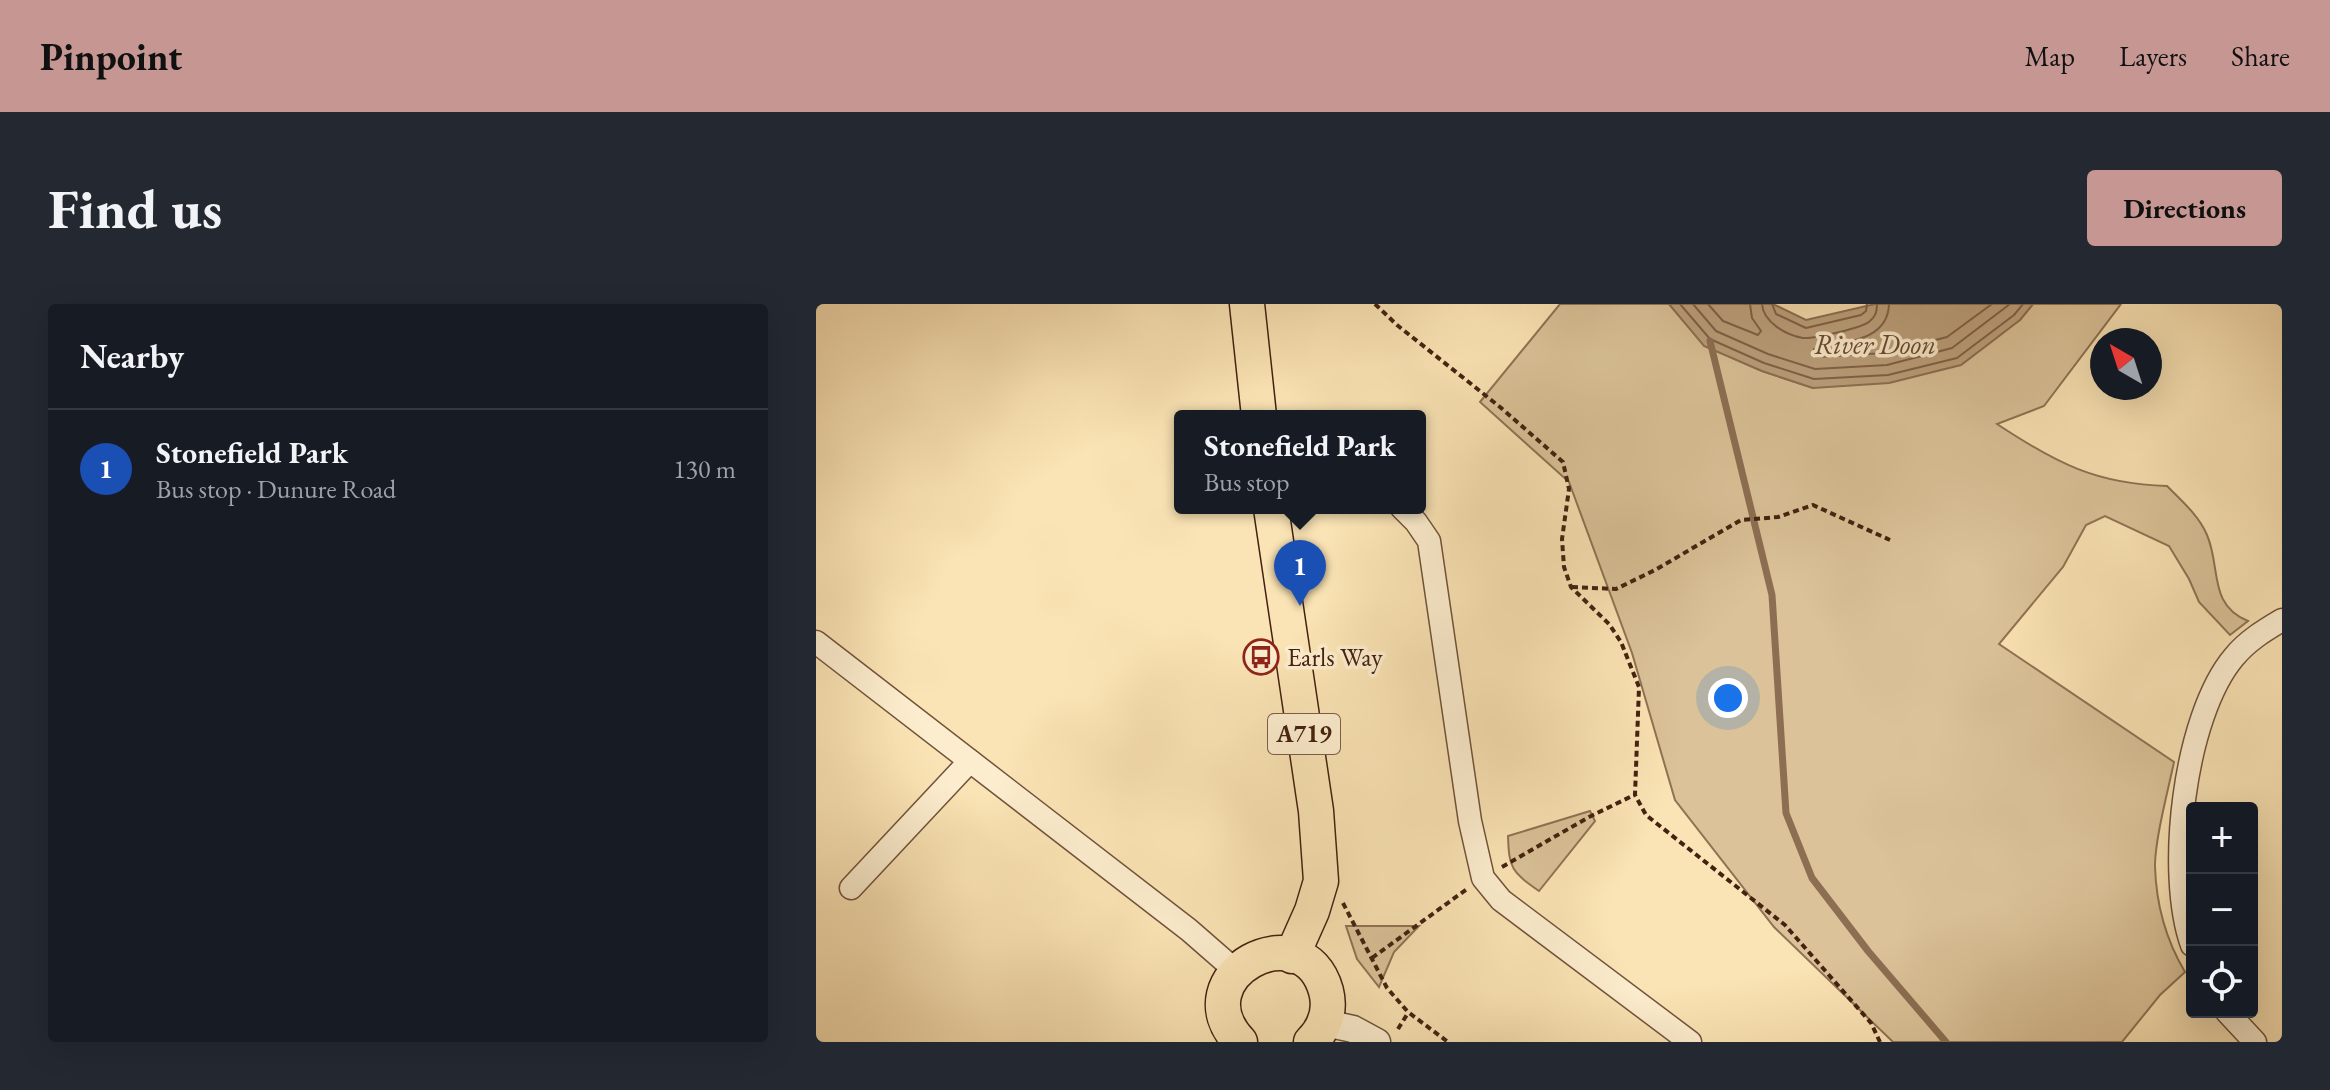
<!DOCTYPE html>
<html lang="en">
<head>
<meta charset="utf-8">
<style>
	:root { --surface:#171b24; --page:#242831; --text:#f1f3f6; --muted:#9ea1a6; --line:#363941; --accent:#c59692 }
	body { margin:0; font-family:"EB Garamond",serif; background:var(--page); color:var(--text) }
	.controls { position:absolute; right:24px; bottom:24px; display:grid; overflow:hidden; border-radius:8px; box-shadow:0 8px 32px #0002 }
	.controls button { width:72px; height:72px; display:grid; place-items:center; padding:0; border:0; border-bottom:2px solid var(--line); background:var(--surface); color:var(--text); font:40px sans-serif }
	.compass { position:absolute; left:1274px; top:24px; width:72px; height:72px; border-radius:50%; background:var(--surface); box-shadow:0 8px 32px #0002; rotate:321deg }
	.you { position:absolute; left:912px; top:394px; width:28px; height:28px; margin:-20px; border:6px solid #fff; border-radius:50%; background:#1a73e8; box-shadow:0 0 0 12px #1a73e833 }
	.badge { display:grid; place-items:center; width:52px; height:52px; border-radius:50%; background:var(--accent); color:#fff; font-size:26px; font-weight:700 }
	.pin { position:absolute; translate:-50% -66px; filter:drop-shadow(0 2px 4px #0008) }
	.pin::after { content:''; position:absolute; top:42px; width:28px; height:24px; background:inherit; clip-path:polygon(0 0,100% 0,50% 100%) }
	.popup { position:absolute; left:358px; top:106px; width:252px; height:104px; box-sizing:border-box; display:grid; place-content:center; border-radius:8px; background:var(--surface); filter:drop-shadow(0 2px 6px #0005); font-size:26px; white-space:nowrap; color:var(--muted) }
	.popup b { font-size:30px; color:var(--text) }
	.popup::after { content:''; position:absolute; left:50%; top:100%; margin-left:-16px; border:16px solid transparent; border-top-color:var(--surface) }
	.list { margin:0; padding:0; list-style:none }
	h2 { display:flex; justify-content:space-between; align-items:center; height:104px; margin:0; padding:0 32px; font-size:34px }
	h2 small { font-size:26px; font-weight:400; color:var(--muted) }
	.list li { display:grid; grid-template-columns:52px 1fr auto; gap:24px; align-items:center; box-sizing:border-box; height:120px; padding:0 32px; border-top:2px solid var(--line) }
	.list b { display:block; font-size:30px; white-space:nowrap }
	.list p { margin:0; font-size:26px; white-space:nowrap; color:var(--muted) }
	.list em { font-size:26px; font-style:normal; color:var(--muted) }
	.icon { flex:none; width:44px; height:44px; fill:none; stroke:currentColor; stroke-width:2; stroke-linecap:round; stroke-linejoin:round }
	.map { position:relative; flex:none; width:1466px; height:738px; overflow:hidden; border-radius:8px }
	header { display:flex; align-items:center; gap:48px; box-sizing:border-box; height:112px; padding:0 40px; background:var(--accent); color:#111 }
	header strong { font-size:38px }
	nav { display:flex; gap:44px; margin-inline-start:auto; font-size:28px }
	.intro { display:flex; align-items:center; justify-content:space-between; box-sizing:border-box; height:192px; padding:0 48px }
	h1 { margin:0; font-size:56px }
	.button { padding:20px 36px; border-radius:8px; background:var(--accent); color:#111; font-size:28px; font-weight:700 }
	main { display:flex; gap:48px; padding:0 48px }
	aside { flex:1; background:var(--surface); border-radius:8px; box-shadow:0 8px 32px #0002 }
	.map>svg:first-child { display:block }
	.green { fill:#dbc298; stroke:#907254; stroke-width:2 }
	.water { fill:#bca17d; stroke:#8c6e52; stroke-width:2 }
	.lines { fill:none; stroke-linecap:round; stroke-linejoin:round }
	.shore { stroke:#806147; stroke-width:2 }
	.stream { stroke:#8c6e52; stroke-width:7 }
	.minor-casing { stroke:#72523a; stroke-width:25 }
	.tertiary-casing { stroke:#72523a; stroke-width:29 }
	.primary-casing { stroke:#442111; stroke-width:37 }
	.path { stroke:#442111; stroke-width:4; stroke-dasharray:6 4; stroke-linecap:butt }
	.minor { stroke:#fcedce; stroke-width:22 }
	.tertiary { stroke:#fcedce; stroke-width:26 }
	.primary { stroke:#fae3b4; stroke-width:34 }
	.labels { text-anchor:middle; stroke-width:7; stroke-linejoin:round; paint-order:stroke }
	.shield { fill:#fcedce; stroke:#7b5e4a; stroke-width:2 }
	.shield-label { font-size:24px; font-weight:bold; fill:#442111 }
	.poi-label { font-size:26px; fill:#442111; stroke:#fcedce; text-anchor:start }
	.water-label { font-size:28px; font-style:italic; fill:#684731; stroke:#fcedce }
</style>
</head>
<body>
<header>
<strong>Pinpoint</strong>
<nav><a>Map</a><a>Layers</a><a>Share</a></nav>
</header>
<div class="intro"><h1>Find us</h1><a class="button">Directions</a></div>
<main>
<aside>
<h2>Nearby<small></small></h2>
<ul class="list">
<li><span class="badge" style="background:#1a4fb4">1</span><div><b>Stonefield Park</b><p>Bus stop · Dunure Road</p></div><em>130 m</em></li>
</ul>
</aside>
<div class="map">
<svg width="1466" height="738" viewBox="0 0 1466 738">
	<rect width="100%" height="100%" fill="#fae3b4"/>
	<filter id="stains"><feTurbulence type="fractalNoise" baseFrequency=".0025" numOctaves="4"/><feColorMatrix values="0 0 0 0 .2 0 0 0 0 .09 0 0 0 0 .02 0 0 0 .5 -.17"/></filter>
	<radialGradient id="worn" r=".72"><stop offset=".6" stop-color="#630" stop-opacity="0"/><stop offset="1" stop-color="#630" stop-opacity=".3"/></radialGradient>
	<g class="green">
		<path d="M744,0H853L889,42L946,67L997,84L1204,16L1217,0H1305L1228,102L1181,120C1240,159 1280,180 1351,182C1366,197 1383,212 1391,231C1405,263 1392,301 1432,317L1414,331L1383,298L1373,275L1353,242L1289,212L1270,221L1247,263L1183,340L1358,458C1352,487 1339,535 1339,562C1340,599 1350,636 1369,668L1344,691L1306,738H1077L958,623L859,496L816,349L753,178L664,98Z"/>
		<path d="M774,507L779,517L723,587C696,568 693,565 692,532Z"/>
		<polygon points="530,622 603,622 578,648 563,683 541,655"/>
	</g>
	<polygon class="water" points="853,0 957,0 990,16 1059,0 1217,0 1204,16 1145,61 1073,79 997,84 946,67 888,42"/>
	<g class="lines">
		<g class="shore">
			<polyline points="864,0 894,35 948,59 998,75 1072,71 1141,54 1198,11 1207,0"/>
			<polyline points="877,0 900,27 952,50 999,65 1071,61 1136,44 1194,0"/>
			<polyline points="892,0 907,17 942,31 945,27 936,14 934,0"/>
			<path d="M946,0C947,18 970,31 987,34C997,35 1047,24 1054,17C1060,12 1061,7 1061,0"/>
			<polyline points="956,0 960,10 990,24 1045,11 1050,7 1051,0"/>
			<path d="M1073,0C1072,38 1027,38 998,45L996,51L1001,53L1069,49L1131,33L1176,0"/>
		</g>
		<polyline class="stream" points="894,37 956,291 970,509 996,574 1052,647 1130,738"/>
		<defs>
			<g id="minor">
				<polyline points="586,204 600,218 613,237 654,517 667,574 685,596 874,738"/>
				<polyline points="0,338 373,626 420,667"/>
				<polyline points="35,584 154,457"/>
				<path d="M1376,641C1350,569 1368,412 1418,353C1431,337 1449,326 1466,316"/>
				<polyline points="1411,708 1439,738"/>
			</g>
			<polyline id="tertiary" points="509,719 537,725 561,738"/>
			<g id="primary">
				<polyline points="431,0 443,112"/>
				<polyline points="455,204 500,507 505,577 496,607 476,652"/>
				<path d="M424,738C362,672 487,605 510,687C515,706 509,724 495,738"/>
			</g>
		</defs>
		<use href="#minor" class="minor-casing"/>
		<use href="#tertiary" class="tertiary-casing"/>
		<use href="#primary" class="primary-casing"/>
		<g class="path">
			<polyline points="559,0 581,21 684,103 747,158 753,185 746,235 748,263 755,283 793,320 805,338 823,383 819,491 830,511 969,621 1055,719 1064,738"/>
			<polyline points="756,283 800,285 839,266 925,216 962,213 997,201 1074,236"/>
			<polyline points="686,563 773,513 818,491"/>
			<polyline points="527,599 571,684 592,708 632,738"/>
			<polyline points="556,654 651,585"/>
			<polyline points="582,725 592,709"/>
		</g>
		<use href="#minor" class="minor"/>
		<use href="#tertiary" class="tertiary"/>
		<use href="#primary" class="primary"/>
	</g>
	<defs>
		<symbol id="bus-ring" viewBox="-11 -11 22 22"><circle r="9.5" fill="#fcedce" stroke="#8f2418" stroke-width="1.5"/><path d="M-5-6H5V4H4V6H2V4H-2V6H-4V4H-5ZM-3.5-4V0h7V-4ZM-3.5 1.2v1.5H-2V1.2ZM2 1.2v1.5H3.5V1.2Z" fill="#8f2418"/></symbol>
	</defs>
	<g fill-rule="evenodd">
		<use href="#bus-ring" x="425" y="333" width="40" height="40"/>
	</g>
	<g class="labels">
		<rect class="shield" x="452" y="410" width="72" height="40" rx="6"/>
		<g class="shield-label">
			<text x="488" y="438">A719</text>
		</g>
		<g class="poi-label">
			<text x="471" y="362">Earls Way</text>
		</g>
		<g class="water-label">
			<text x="1059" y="50">River Doon</text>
		</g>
	</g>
	<rect width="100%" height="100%" filter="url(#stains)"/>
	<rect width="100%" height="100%" fill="url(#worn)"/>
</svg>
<div class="controls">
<button>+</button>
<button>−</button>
<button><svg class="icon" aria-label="locate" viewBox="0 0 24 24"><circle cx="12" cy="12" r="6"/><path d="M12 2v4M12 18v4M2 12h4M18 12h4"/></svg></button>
</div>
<svg class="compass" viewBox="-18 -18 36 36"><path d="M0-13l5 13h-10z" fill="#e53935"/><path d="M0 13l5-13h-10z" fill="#9ea1a6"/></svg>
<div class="you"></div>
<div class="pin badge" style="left:484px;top:302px;background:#1a4fb4">1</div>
<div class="popup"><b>Stonefield Park</b>Bus stop</div>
</div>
</main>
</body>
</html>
